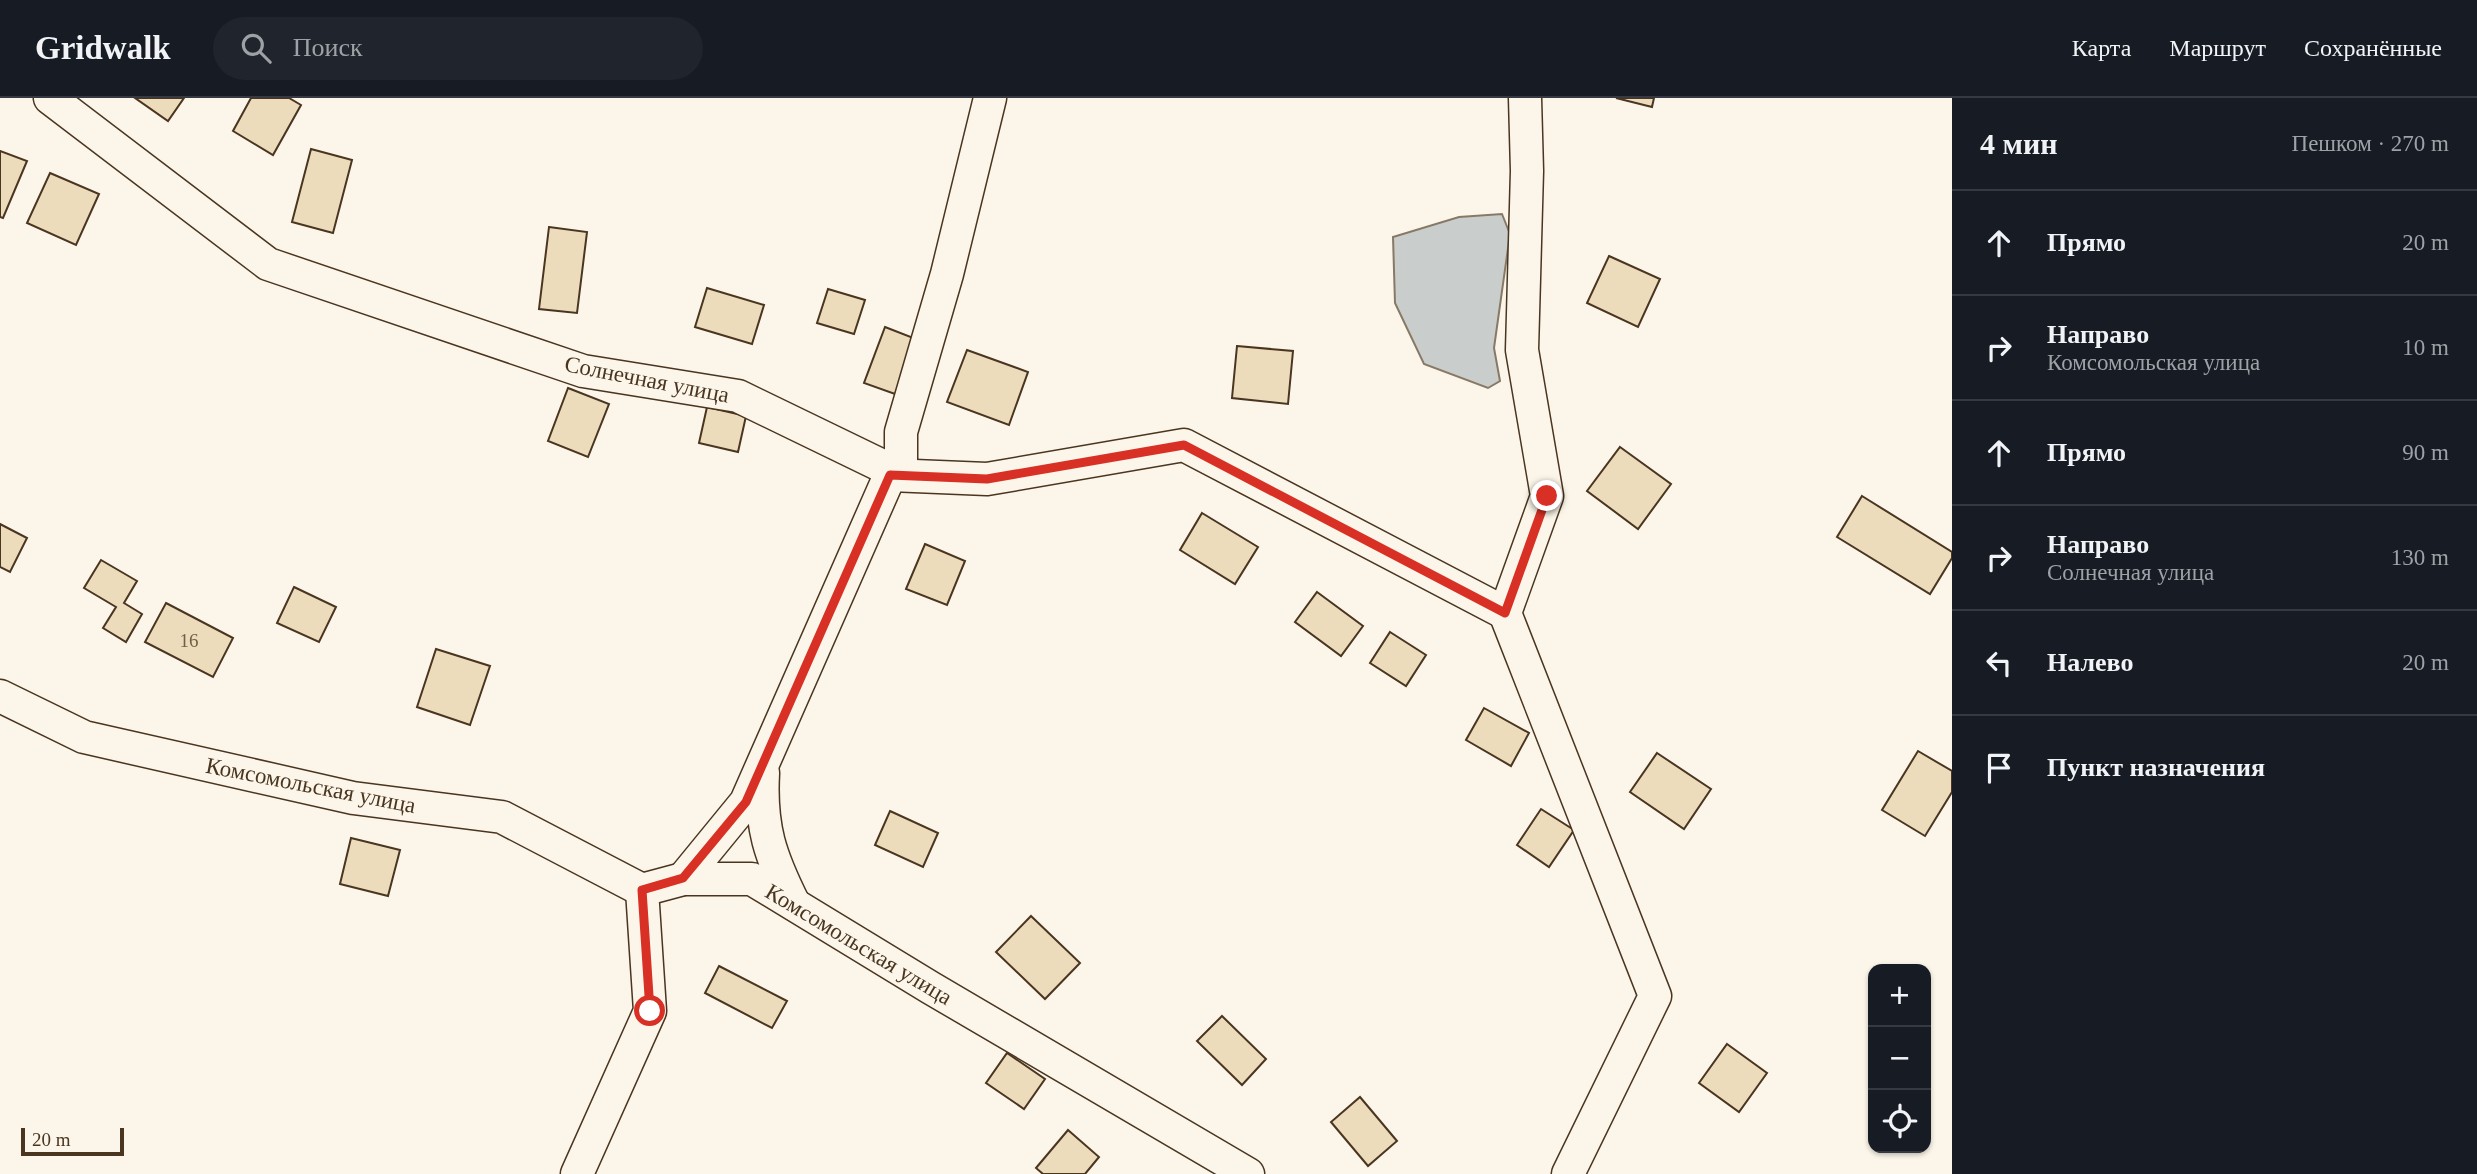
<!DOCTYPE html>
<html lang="ru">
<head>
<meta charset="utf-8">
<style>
	:root { --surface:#171b24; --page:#20242c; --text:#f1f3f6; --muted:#9ea1a6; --line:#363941 }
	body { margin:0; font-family:Georgia,serif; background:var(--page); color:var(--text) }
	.controls { position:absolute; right:21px; bottom:21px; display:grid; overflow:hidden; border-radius:14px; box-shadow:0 2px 5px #0004 }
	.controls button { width:63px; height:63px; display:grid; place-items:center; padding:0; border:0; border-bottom:2px solid var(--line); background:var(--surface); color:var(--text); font:35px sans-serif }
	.scale { position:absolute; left:21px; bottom:18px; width:103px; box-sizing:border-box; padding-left:7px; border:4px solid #4a3520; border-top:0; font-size:19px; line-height:24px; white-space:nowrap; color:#4a3520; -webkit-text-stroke:5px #fbf6e9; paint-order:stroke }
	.stop { position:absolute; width:21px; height:21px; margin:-16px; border:5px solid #d93025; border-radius:50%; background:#fff }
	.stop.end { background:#d93025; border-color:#fff; box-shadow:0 2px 7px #0008 }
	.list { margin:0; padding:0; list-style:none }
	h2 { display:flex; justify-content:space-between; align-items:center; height:91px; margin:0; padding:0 28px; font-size:30px }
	h2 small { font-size:23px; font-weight:400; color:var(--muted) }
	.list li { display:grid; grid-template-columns:46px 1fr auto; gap:21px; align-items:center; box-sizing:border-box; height:105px; padding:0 28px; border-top:2px solid var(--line) }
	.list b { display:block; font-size:26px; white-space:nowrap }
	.list p { margin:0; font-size:23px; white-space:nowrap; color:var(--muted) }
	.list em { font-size:23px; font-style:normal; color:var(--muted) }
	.icon { flex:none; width:38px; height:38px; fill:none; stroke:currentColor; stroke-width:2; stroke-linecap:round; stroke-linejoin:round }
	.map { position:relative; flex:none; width:1952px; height:1076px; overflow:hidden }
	header { display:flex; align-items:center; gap:42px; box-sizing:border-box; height:98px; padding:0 35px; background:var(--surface); border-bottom:2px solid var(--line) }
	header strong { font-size:33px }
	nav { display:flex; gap:38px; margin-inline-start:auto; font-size:24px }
	.search { width:490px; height:63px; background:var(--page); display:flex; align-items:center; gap:18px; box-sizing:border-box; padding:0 24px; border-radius:38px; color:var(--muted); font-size:26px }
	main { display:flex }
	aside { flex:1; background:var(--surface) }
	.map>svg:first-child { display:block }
	.water { fill:#c9cecd; stroke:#887966; stroke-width:2 }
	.building { fill:#ecdcbc; stroke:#4a3520; stroke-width:2 }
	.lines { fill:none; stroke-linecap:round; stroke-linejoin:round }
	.street-casing { stroke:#4a3520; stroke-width:35 }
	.street { stroke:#fbf6e9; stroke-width:32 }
	.route { stroke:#d93025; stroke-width:9 }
	.labels { text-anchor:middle; stroke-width:5; stroke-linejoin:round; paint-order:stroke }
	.number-label { font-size:19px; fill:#725f47 }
	.street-label { font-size:23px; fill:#4a3520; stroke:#fbf6e9 }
</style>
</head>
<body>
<header>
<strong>Gridwalk</strong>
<div class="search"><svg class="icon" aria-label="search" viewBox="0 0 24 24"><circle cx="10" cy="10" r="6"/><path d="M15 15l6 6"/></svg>Поиск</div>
<nav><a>Карта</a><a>Маршрут</a><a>Сохранённые</a></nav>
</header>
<main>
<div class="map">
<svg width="1952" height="1076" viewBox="0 0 1952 1076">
	<rect width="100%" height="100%" fill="#fbf6e9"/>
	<polygon class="water" points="1502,116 1510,136 1494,250 1500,283 1488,290 1424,266 1395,205 1393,139 1459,119"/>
	<g class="building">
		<polygon points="135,0 184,0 168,23"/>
		<polygon points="251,0 289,0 301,7 273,57 233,33"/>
		<polygon points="1616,0 1654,0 1652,9"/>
		<polygon points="311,51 352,62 333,135 292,124"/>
		<polygon points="0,53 27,63 3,120 0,119"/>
		<polygon points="50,75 99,96 76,147 27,125"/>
		<polygon points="549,129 587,134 577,215 539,211"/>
		<polygon points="1609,158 1660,181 1638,229 1587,205"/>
		<polygon points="707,190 764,207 752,246 695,229"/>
		<polygon points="828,191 865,202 854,236 817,225"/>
		<polygon points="885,229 916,241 895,296 864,285"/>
		<polygon points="1237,248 1293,253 1288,306 1232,300"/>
		<polygon points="967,252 1028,274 1009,327 947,304"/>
		<polygon points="568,290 609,306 588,359 548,343"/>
		<polygon points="707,309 746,318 738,354 699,345"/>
		<polygon points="1620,349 1671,386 1638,431 1587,393"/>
		<polygon points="1862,398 1952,454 1952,460 1930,496 1837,439"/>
		<polygon points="1202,415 1258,449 1235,486 1180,452"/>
		<polygon points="0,426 27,440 10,474 0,469"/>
		<polygon points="925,446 965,463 947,507 906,491"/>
		<polygon points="101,462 137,483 124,505 142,516 126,544 103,530 116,509 84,490"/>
		<polygon points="294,489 336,509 319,544 277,525"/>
		<polygon points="1317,494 1363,528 1341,558 1295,524"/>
		<polygon points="166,505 233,540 213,579 145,544"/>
		<polygon points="1390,534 1426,557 1406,588 1370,565"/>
		<polygon points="436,551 490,568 470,627 417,609"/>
		<polygon points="1484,610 1529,635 1511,668 1466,642"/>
		<polygon points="1918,653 1952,673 1952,694 1925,738 1882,712"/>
		<polygon points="1657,655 1711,691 1684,731 1630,694"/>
		<polygon points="1541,711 1574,732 1549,769 1517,747"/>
		<polygon points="890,713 938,735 923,769 875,747"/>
		<polygon points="351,740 400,752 388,798 340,786"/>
		<polygon points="1031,818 1080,865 1045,901 996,854"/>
		<polygon points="719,868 787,903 772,930 705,895"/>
		<polygon points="1222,918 1266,961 1242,987 1197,943"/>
		<polygon points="1727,946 1767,975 1739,1014 1699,985"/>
		<polygon points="1007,955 1045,981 1024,1011 986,985"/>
		<polygon points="1360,999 1397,1043 1368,1068 1331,1024"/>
		<polygon points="1068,1032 1099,1059 1085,1076 1043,1076 1036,1070"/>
	</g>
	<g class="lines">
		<defs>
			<g id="street">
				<polyline points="50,0 268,166 583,273 738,298 901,377"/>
				<polyline points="1525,0 1527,73 1522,252 1547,398 1505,515 1655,898 1568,1076"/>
				<polyline points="901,377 901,334 947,176 990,0"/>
				<polyline points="0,598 84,639 353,700 502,719 642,792 683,781 752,781 931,890 1248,1076"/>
				<path d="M763,675C760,729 770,758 794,806"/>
				<polyline points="683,781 746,704 890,377 987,381 1184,347 1505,515"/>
				<polyline points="577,1076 650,913 642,792"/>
			</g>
		</defs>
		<use href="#street" class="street-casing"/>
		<use href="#street" class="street"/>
	</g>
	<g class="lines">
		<polyline class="route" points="650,913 642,792 683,780 746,704 890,377 987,381 1184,347 1505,515 1547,398"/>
	</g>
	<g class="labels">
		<g class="number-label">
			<text x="189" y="549">16</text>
		</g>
		<g class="street-label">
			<text transform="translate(647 281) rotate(11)" y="8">Солнечная улица</text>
			<text transform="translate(311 687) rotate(11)" y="8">Комсомольская улица</text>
			<text transform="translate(859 846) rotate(31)" y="8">Комсомольская улица</text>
		</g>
	</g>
</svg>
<div class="controls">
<button>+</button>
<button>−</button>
<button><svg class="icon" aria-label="locate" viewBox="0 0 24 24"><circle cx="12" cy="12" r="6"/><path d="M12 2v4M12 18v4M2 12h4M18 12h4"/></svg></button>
</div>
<div class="scale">20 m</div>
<div class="stop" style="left:650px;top:913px"></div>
<div class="stop end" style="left:1547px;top:398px"></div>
</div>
<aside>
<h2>4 мин<small>Пешком · 270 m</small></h2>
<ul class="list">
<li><svg class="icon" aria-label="ahead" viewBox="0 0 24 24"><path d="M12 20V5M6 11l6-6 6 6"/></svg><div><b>Прямо</b></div><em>20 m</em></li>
<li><svg class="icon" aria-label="right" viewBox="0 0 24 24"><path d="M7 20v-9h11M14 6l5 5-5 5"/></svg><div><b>Направо</b><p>Комсомольская улица</p></div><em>10 m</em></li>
<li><svg class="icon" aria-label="ahead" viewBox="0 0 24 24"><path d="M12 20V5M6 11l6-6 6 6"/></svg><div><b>Прямо</b></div><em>90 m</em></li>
<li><svg class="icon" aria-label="right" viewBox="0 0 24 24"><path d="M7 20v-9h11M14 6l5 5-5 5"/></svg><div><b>Направо</b><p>Солнечная улица</p></div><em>130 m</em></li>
<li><svg class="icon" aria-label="left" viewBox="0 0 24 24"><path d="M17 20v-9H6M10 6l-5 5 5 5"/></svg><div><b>Налево</b></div><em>20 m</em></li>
<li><svg class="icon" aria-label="arrive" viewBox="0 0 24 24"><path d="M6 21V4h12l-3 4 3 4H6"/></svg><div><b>Пункт назначения</b></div></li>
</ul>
</aside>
</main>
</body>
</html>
